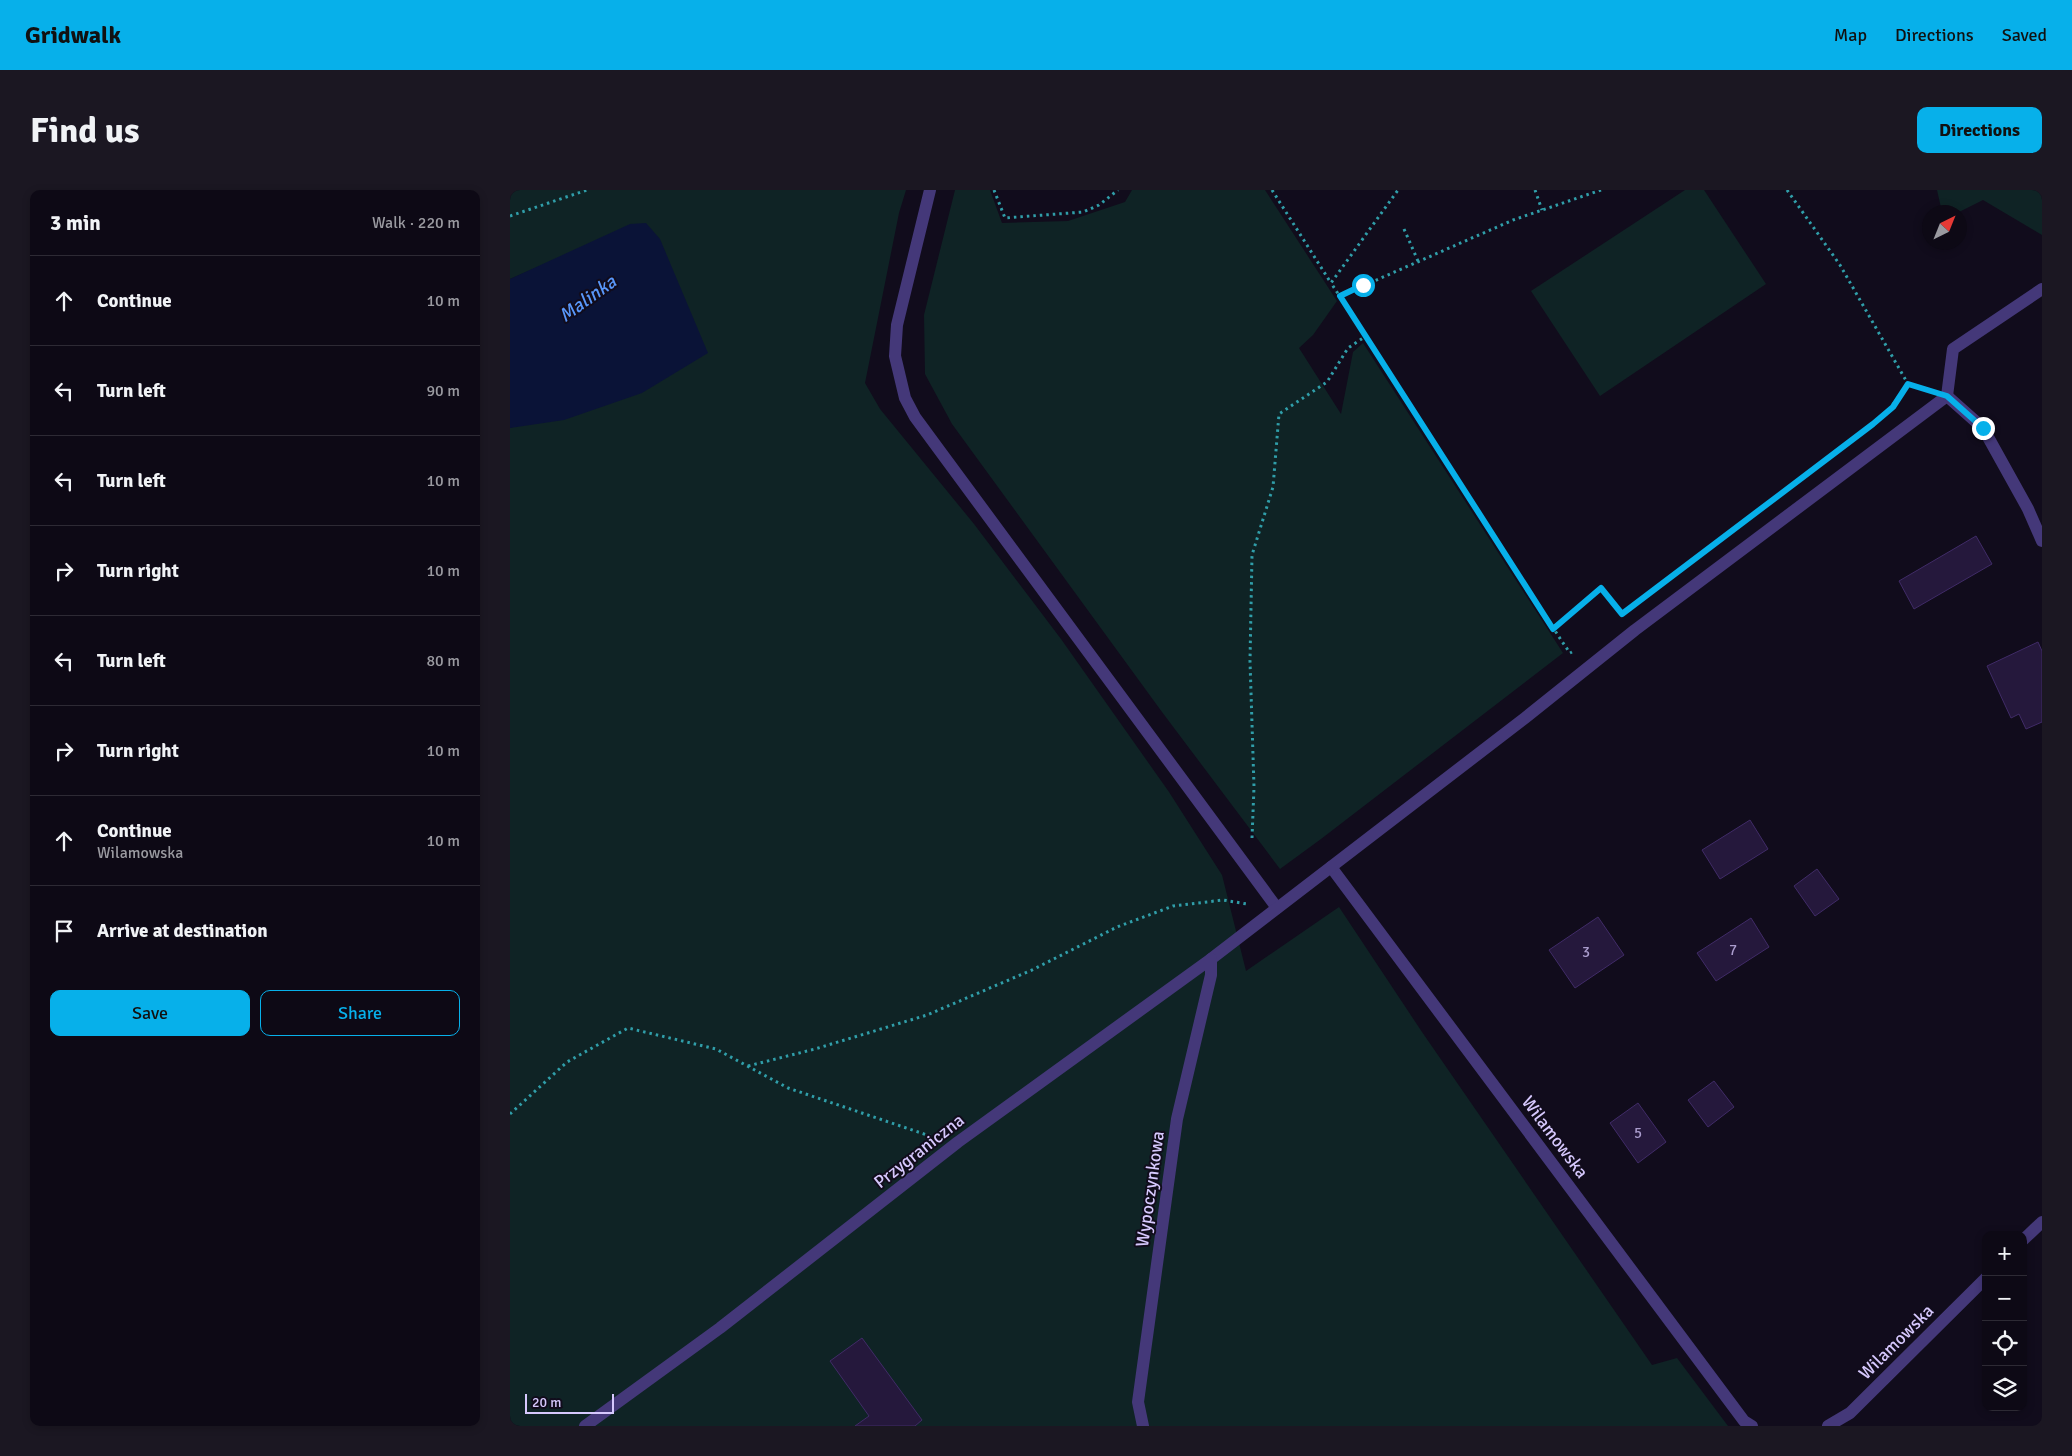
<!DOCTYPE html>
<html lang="en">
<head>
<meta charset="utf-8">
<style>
	:root { --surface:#0d0915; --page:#1b1722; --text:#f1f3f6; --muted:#9a9aa0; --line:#2d2a34; --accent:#07b0ea }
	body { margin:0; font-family:Signika,sans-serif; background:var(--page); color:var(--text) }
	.controls { position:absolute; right:15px; bottom:15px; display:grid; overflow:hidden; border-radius:10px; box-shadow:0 2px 8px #0003 }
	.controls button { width:45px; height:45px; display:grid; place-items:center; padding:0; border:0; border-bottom:1px solid var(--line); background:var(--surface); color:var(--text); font:25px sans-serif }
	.compass { position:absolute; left:1412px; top:15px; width:45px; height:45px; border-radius:50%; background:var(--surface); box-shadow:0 2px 8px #0003; rotate:43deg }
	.scale { position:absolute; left:15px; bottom:12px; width:89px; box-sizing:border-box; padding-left:5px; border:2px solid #d6c8fd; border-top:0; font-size:14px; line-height:18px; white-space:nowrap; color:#d6c8fd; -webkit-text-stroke:4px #110c1c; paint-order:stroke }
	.stop { position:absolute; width:15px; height:15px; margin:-11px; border:4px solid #07b0ea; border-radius:50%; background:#fff }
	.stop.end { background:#07b0ea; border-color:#fff; box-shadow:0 1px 5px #0008 }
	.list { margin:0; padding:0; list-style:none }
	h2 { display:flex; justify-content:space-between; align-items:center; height:65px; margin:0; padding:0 20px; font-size:21px }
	h2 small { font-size:16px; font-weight:400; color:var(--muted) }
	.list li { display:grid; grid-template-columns:32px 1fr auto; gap:15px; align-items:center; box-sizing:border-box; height:90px; padding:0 20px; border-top:1px solid var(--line) }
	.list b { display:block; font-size:19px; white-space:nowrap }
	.list p { margin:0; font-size:16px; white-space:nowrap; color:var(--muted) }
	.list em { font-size:16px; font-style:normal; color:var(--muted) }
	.actions { display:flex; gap:10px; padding:15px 20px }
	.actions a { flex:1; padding:11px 0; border:1px solid var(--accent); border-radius:10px; text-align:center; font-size:18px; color:var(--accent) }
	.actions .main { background:var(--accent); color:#111 }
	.icon { flex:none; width:28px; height:28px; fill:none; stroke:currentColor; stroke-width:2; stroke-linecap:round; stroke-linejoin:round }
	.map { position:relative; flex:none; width:1532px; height:1236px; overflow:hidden; border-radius:10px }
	header { display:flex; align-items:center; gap:30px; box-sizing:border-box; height:70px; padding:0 25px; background:var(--accent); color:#111 }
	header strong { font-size:24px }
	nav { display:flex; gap:28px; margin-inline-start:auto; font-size:18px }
	.intro { display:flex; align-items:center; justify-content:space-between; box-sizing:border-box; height:120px; padding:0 30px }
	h1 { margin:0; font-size:35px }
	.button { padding:12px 22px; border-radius:10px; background:var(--accent); color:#111; font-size:18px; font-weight:700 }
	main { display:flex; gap:30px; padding:0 30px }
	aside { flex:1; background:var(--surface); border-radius:10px; box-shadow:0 2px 8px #0003 }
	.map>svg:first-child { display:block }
	.green { fill:#0f2325 }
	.water { fill:#0a1337 }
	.building { fill:#25183c; stroke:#402b67 }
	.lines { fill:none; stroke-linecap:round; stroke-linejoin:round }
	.path { stroke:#309ea9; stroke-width:3; stroke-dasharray:2.5 4; stroke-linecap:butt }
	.minor { stroke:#443879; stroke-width:12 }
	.route { stroke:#07b0ea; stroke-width:6 }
	.labels { text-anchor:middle; stroke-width:4; stroke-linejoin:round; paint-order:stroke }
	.number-label { font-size:15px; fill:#aa9ccd }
	.street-label { font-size:18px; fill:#d6c8fd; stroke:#110c1c }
	.water-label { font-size:19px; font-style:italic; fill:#5997fa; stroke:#110c1c }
</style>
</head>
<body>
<header>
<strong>Gridwalk</strong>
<nav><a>Map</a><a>Directions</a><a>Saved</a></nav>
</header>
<div class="intro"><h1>Find us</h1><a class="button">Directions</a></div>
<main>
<aside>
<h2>3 min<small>Walk · 220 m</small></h2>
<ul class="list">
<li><svg class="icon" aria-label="ahead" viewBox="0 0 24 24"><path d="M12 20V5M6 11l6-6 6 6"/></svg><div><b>Continue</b></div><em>10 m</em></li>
<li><svg class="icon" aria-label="left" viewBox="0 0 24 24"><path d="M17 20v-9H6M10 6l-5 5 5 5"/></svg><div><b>Turn left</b></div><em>90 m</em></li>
<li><svg class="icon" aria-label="left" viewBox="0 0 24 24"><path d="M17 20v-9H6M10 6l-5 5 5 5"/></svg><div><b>Turn left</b></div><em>10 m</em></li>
<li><svg class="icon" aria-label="right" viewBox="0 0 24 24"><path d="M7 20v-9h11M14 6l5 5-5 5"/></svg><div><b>Turn right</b></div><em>10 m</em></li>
<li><svg class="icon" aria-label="left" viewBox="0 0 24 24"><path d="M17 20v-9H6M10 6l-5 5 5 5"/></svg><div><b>Turn left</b></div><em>80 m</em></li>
<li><svg class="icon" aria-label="right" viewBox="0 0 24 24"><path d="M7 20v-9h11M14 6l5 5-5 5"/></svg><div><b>Turn right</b></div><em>10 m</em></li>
<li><svg class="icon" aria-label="ahead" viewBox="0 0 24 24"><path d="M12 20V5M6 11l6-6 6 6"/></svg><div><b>Continue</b><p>Wilamowska</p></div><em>10 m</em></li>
<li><svg class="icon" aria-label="arrive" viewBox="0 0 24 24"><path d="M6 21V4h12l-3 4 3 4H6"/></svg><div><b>Arrive at destination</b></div></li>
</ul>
<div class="actions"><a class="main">Save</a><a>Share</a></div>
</aside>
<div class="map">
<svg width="1532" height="1236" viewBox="0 0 1532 1236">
	<rect width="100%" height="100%" fill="#110c1c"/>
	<g class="green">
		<polygon points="0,0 396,0 389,23 355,193 370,219 464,334 551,449 659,602 712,685 736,781 829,717 912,842 1142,1175 1167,1168 1218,1236 0,1236 0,238 3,237 44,70 0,89"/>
		<polygon points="445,0 480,0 492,33 558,31 615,12 622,0 755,0 827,111 803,145 789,158 831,224 843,162 853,153 1053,463 811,649 770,679 652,522 442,234 415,184 414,125"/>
		<polygon points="1175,0 1194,0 1256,94 1090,206 1021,101"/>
		<polygon points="1427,0 1532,0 1532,45 1473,10 1449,22 1432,22"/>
	</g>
	<polygon class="water" points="136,33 150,49 198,163 132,203 54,230 0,238 0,89 120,34"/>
	<g class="building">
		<polygon points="1466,346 1482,374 1404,419 1389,391"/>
		<polygon points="1528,452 1532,461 1532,532 1516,539 1509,524 1501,528 1477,476"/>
		<polygon points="1240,630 1258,659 1210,689 1192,660"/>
		<polygon points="1307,679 1329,709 1305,726 1284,696"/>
		<polygon points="1088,727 1114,765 1065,798 1039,760"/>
		<polygon points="1241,728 1259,757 1206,791 1187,763"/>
		<polygon points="1204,891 1224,917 1198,937 1178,910"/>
		<polygon points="1128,913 1156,952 1128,973 1100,933"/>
		<polygon points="352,1148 412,1230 405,1236 345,1236 359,1226 320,1171"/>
	</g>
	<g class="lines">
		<g class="path">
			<polyline points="484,0 495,28 573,22 589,15 608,0"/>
			<polyline points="762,0 821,93"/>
			<polyline points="1025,0 1032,20"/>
			<polyline points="1277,0 1330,75 1398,194 1410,198"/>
			<polyline points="0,26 77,0"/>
			<polyline points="894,39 908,71"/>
			<polyline points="830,106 1003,30 1091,0"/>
			<polyline points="856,146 1051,450 1060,463 1062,462"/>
			<polyline points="1379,220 1398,194"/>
			<polyline points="1043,439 1091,399 1112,423"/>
			<polyline points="742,648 744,597 740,471 742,365 763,297 769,224 817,192 838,158 856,146 821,93 888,0"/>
			<polyline points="238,876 305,859 417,825 522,780 607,737 663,716 713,710 737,714"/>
			<polyline points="0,924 57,872 118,838 206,859 278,898 420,946"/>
		</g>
		<g class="minor">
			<polyline points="420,0 387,135 385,166 395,208 405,227 430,261 767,718"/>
			<polyline points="1437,206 1473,238 1518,319 1532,351"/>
			<polyline points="821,677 1234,1231 1242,1236"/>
			<polyline points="1513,1050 1532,1032"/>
			<polyline points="75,1236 210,1138 448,952 701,769 1015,528 1125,440 1437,206 1443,159 1532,99"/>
			<polyline points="633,1236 628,1212 667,929 701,785 701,769"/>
			<polyline points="1318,1236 1340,1223 1476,1088"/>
		</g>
	</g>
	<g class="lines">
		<polyline class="route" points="853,95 830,106 1043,439 1091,398 1112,424 1363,234 1383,217 1398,194 1437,206 1473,238"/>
	</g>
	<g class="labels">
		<g class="number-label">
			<text x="1223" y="765">7</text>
			<text x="1076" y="767">3</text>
			<text x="1128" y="948">5</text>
		</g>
		<g class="street-label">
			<text transform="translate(1045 947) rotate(53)" y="6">Wilamowska</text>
			<text transform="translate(409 961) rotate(-38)" y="6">Przygraniczna</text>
			<text transform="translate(640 999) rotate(-82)" y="6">Wypoczynkowa</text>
			<text transform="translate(1386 1152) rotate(-45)" y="6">Wilamowska</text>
		</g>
		<g class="water-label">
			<text transform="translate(77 108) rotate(-36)" y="7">Malinka</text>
		</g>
	</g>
</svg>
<div class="controls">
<button>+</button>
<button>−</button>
<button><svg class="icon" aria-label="locate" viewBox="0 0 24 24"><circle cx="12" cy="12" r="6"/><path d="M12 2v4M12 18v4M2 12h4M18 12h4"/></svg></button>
<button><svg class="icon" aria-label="layers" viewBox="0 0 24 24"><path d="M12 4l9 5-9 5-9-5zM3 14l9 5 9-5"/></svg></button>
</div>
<svg class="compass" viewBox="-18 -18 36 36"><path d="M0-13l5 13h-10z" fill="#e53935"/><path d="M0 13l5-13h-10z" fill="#9a9aa0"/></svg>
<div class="scale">20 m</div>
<div class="stop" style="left:853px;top:95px"></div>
<div class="stop end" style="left:1473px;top:238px"></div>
</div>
</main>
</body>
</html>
